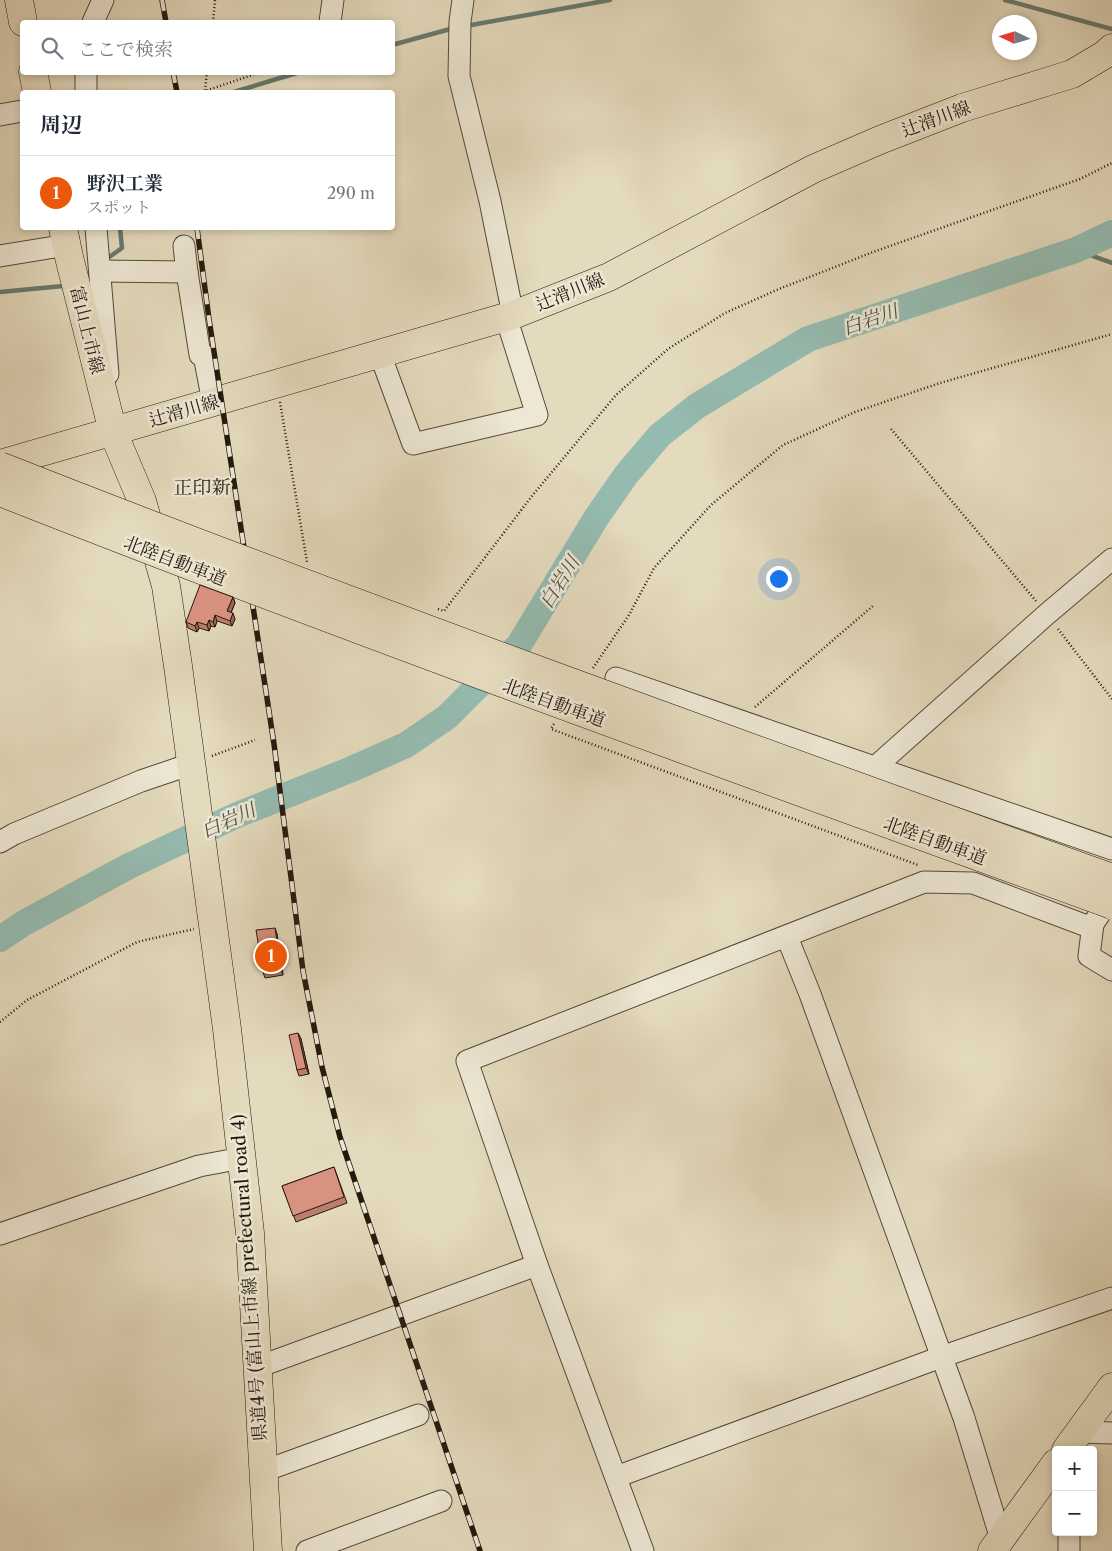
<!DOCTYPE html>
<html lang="ja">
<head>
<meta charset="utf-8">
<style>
	:root { --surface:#fff; --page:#f6f6f7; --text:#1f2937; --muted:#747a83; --line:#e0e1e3; --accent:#ea580c }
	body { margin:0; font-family:"Libre Caslon Text","Noto Serif JP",serif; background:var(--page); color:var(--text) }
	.controls { position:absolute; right:15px; bottom:15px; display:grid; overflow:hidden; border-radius:5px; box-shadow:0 2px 8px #0003 }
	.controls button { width:45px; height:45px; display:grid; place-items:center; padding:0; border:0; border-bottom:1px solid var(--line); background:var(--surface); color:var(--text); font:25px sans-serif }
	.compass { position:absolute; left:992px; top:15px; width:45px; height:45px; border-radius:50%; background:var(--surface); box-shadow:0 2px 8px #0003; rotate:274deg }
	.you { position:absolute; left:778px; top:578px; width:18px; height:18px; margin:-12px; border:4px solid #fff; border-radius:50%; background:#1a73e8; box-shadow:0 0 0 8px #1a73e833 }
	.badge { display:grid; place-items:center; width:32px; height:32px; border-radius:50%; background:var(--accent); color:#fff; font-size:16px; font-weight:700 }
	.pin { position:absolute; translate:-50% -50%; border:2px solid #fff; box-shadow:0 1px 5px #0006 }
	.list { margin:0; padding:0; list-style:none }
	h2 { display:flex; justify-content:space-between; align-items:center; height:65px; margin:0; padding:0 20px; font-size:21px }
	h2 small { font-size:16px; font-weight:400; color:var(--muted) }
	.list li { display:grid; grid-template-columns:32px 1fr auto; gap:15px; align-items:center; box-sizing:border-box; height:75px; padding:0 20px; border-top:1px solid var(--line) }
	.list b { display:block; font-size:19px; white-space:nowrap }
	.list p { margin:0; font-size:16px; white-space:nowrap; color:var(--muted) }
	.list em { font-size:16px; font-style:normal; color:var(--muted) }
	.icon { flex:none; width:28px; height:28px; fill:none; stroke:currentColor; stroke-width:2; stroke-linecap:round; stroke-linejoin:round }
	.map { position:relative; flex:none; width:1112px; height:1551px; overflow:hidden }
	.search { position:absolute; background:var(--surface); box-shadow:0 2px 8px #0003; left:20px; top:20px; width:375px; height:55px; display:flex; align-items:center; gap:12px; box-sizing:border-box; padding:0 18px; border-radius:5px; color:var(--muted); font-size:19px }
	.panel { position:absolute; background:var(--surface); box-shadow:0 2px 8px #0003; left:20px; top:90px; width:375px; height:140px; border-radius:5px }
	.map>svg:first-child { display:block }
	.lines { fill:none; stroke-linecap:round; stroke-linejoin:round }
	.stream { stroke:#687a6f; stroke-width:4.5 }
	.river { stroke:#95bbb0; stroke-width:26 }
	.minor-casing { stroke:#54493a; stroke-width:23 }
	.major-casing { stroke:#24190e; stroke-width:29 }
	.path { stroke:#24190e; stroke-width:2.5; stroke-dasharray:1 2.5; stroke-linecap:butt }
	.minor { stroke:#ede7d4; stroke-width:21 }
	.major { stroke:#e4dabd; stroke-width:28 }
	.rail-casing { stroke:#24190e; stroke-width:5.5 }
	.rail { stroke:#ede7d4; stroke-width:4; stroke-dasharray:11; stroke-linecap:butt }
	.highway-bridge-casing { stroke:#24190e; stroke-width:29; stroke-linecap:butt }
	.highway-bridge { stroke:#e4dabd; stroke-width:28 }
	.wall { fill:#bb7e6e; stroke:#24190e }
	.shaded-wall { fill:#99665a; stroke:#24190e }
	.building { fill:#da9280; stroke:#24190e }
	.labels { text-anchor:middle; stroke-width:5; stroke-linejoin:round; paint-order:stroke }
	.street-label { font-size:18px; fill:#24190e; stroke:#ede7d4 }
	.water-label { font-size:19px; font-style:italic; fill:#4c5247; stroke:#ede7d4 }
	.neighbourhood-label { font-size:19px; fill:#24190e; stroke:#ede7d4 }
</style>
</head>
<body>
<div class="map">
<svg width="1112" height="1551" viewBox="0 0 1112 1551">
	<rect width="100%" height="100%" fill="#e4dabd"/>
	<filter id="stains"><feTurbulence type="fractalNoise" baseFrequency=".004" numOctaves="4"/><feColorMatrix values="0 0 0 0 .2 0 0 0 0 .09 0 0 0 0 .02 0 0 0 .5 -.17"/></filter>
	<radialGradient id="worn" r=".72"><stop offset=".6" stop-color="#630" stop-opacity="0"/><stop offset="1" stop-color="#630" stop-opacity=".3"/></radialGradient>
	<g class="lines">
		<g class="stream">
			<polyline points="1005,0 1112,29"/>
			<polyline points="466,26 610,0"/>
			<polyline points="392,45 454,28"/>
			<polyline points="234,92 300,72"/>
			<polyline points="1076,250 1112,263"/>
			<polyline points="105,260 122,248 120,228"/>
			<polyline points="0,292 63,286 66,284"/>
		</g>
		<polyline class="river" points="0,939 24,923 129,866 235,816 352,769 406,745 447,717 519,645 596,518 626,475 660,435 697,406 808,339 1076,250 1112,233"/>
		<defs>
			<g id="minor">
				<polyline points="463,0 460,22 459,76 490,201 513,315"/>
				<polyline points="93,22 103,0"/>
				<polyline points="330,22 333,0"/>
				<polyline points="86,92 86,72"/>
				<polyline points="0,115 22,111"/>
				<polyline points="96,228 108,374"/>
				<polyline points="0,256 67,245"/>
				<polyline points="100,271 187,272 184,246"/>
				<polyline points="187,272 200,355 204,355 211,392"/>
				<polyline points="380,354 413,444 537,415 506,317"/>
				<polyline points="616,678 1112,849"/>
				<polyline points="874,768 1047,614 1112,559"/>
				<polyline points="0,842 14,834 141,781 191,764"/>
				<polyline points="1099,915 1093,924 1089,956 1112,970"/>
				<polyline points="787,937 810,994 964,1418 1001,1539"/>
				<polyline points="0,1234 199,1166 242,1158"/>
				<polyline points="258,1367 537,1265"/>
				<polyline points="1079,1432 1112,1433"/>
				<polyline points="264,1471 418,1415"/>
				<polyline points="616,1477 941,1357 1112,1298"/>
				<polyline points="1069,1532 1069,1551"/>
				<polyline points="307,1551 441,1501"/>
				<polyline points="643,1551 537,1265 467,1061 924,882 973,883 1092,928"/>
			</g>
			<g id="major">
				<polyline points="19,0 23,22"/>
				<polyline points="33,72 37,92"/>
				<polyline points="63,228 69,257 113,432 142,501 166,586 178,666 227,1029 250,1233 268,1551"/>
				<polyline points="0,464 513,315 609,277 813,169 880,140 962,108 1072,74 1104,55 1112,48"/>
				<polyline points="1066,1450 1112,1387"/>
				<polyline points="992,1551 1056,1463"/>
			</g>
		</defs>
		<use href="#minor" class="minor-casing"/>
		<use href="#major" class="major-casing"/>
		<g class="path">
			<polyline points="213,22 215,0"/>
			<polyline points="207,72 205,91 261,72"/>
			<polyline points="280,402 307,562"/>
			<polyline points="891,429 1036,601"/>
			<polyline points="438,609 444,611 532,496 616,395 668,349 725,313 779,289 873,252 1080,179 1112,163"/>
			<polyline points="1058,629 1112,699"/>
			<polyline points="593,668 629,615 654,568 711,505 783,445 855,412 940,383 1112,334"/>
			<polyline points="755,707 874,605"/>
			<polyline points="554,724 551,729 918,865"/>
			<polyline points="212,756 255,740"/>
			<polyline points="0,1022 27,1000 137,942 194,929"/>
		</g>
		<use href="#minor" class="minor"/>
		<use href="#major" class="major"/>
		<defs>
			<g id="rail">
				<polyline points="162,0 166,22"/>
				<polyline points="173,72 177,92"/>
				<polyline points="197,228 209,319 274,744 303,971 322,1067 340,1137 480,1551"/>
			</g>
		</defs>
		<use href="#rail" class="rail-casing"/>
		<use href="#rail" class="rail"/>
		<defs>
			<g id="highway-bridge">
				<path d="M0,466C368,611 740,744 1112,878"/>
				<path d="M0,492C368,637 740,770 1112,905"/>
			</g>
		</defs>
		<use href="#highway-bridge" class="highway-bridge-casing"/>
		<use href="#highway-bridge" class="highway-bridge"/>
	</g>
	<g class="wall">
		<polygon points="233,597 235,603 231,613 235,619 232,626 217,621 215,627 211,626 209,631 199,628 197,632 188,628 186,622"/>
		<polygon points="275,928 277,934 283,975 265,978 263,972"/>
		<polygon points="298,1033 301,1039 309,1074 299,1076 297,1070"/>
		<polygon points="334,1167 347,1203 296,1222 282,1186"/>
	</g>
	<g class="shaded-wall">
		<polygon points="233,597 235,603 229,617 227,611"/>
		<polygon points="233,613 235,619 232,626 230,621"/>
		<polygon points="215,615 217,621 215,627 213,622"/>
		<polygon points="209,620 211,626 209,631 207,625"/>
		<polygon points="197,622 199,628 197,632 195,626"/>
		<polygon points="275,928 277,934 283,975 281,969"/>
		<polygon points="298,1033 301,1039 309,1074 306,1068"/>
	</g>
	<g class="building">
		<polygon points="200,585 233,597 227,611 233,613 230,621 215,615 213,622 209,620 207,625 197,622 195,626 186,622"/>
		<polygon points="275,928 281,969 263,972 256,930"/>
		<polygon points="298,1033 306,1068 297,1070 289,1035"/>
		<polygon points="334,1167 344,1197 293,1216 282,1186"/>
	</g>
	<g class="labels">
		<g class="street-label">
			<text transform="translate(936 119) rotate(-20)" y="6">辻滑川線</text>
			<text transform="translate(570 292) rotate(-22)" y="6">辻滑川線</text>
			<text transform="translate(87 330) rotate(76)" y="6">富山上市線</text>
			<text transform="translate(184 411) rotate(-16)" y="6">辻滑川線</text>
			<text transform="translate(175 561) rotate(21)" y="6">北陸自動車道</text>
			<text transform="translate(554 703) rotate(20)" y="6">北陸自動車道</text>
			<text transform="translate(935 841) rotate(20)" y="6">北陸自動車道</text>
			<text transform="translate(249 1278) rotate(-94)" y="6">県道4号 (富山上市線 prefectural road 4)</text>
		</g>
		<g class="water-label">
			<text transform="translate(870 319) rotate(-19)" y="7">白岩川</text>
			<text transform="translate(559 582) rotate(-58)" y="7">白岩川</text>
			<text transform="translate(228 820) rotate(-24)" y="7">白岩川</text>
		</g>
		<g class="neighbourhood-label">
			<text x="202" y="494">正印新</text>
		</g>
	</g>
	<rect width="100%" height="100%" filter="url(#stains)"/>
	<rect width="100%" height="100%" fill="url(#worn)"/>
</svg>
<div class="controls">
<button>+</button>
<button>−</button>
</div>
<svg class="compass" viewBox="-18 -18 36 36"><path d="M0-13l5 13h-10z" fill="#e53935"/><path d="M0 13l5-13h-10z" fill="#747a83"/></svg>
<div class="you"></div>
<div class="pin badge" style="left:271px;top:956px">1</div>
<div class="search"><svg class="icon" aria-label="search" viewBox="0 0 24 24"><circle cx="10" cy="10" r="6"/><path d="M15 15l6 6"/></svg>ここで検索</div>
<section class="panel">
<h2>周辺<small></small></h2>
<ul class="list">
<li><span class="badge">1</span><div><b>野沢工業</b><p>スポット</p></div><em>290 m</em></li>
</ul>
</section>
</div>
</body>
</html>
